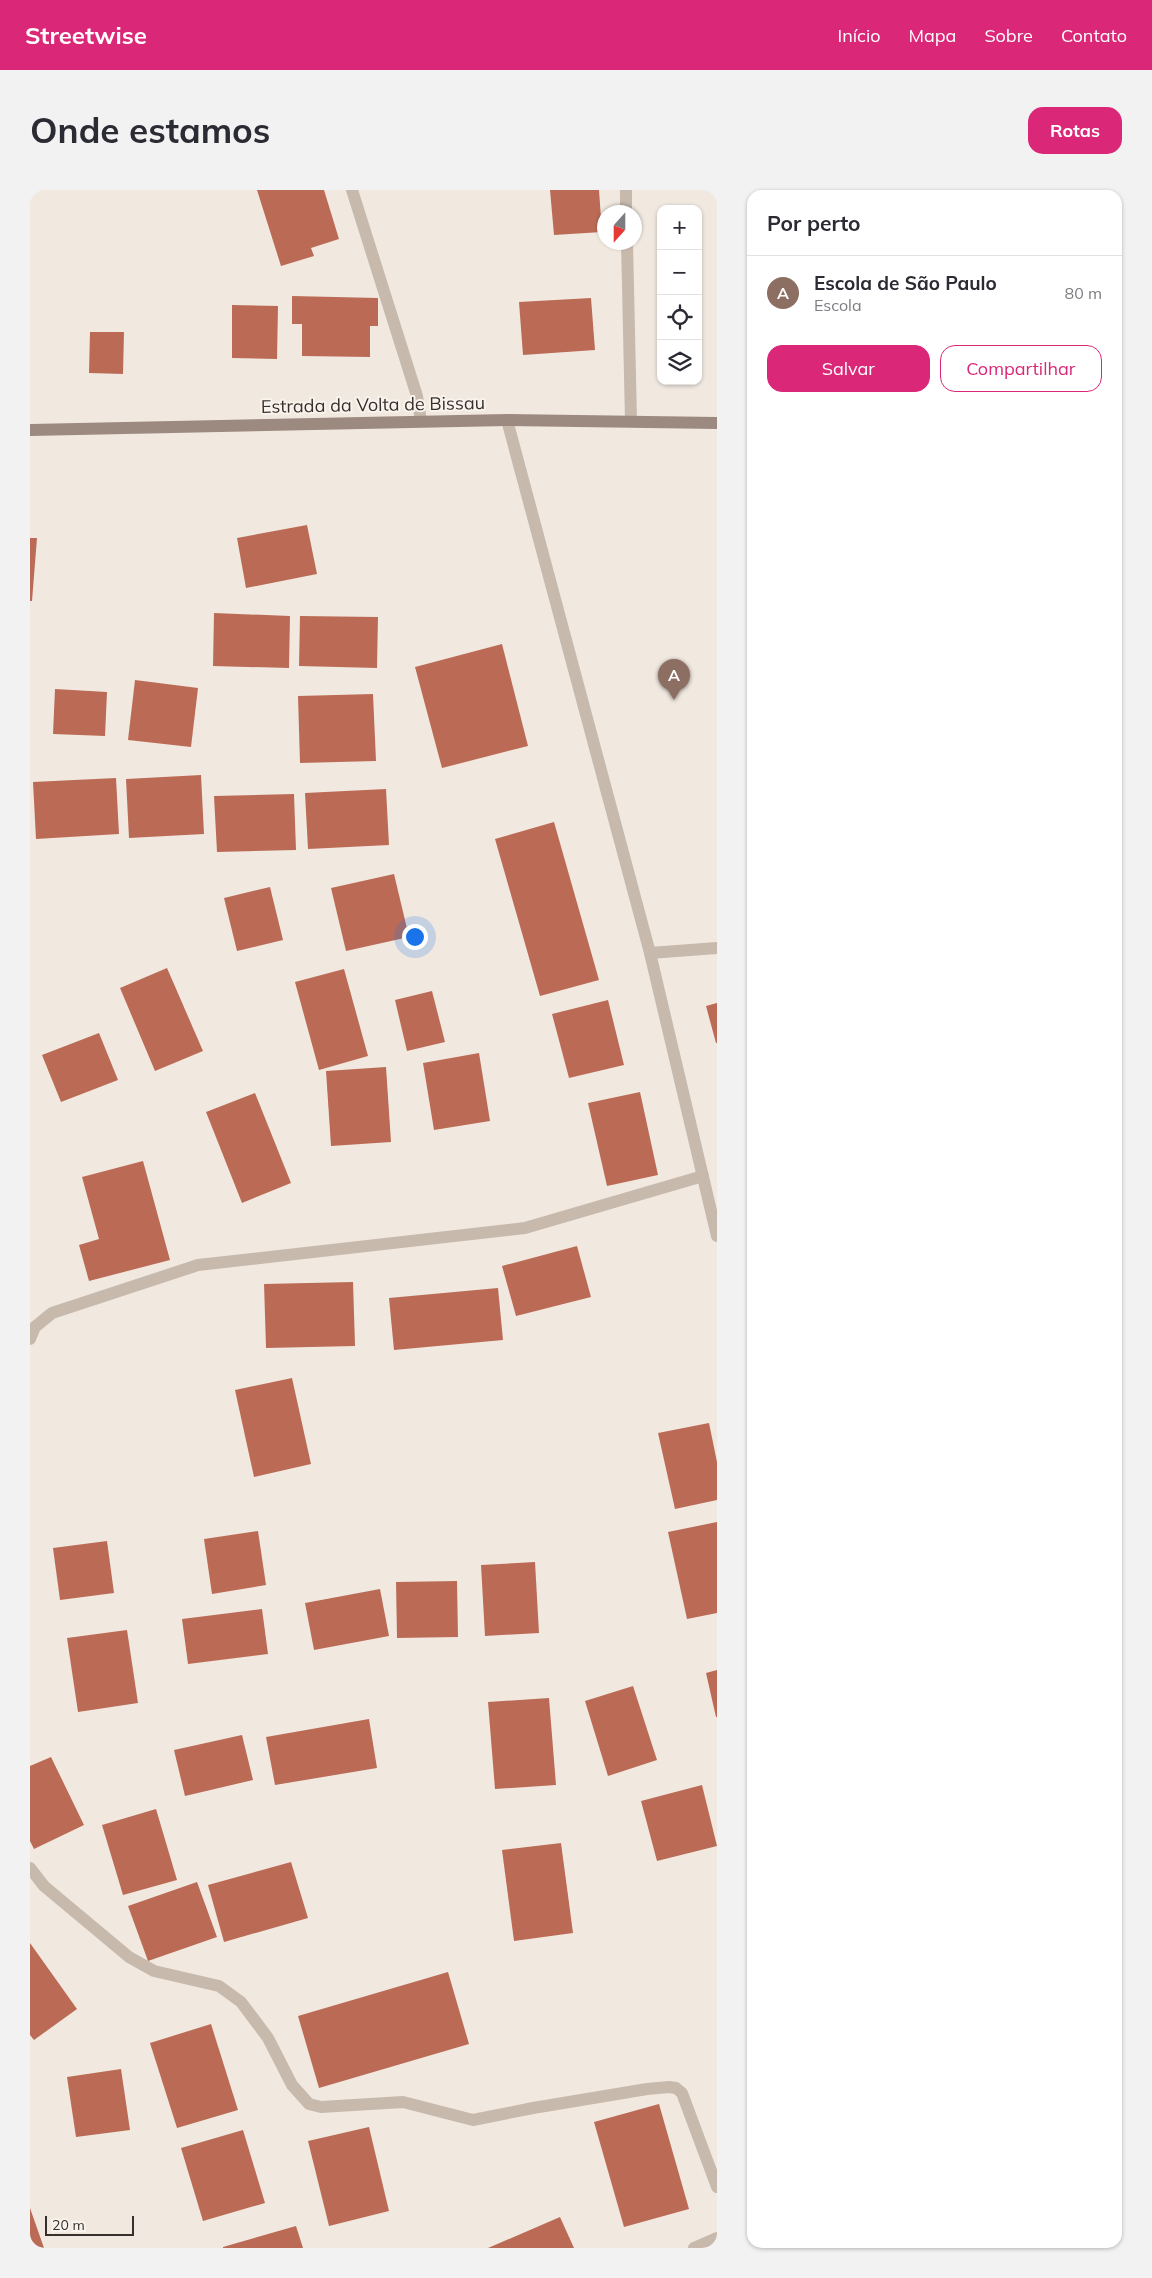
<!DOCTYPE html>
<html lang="pt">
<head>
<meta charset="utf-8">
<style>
	:root { --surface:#fff; --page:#f2f2f3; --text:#2b2b33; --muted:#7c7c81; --line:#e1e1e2; --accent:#db2777 }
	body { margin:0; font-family:Mulish,sans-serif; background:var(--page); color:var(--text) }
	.controls { position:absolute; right:15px; top:15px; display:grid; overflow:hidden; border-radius:10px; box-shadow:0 1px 4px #0004 }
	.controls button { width:45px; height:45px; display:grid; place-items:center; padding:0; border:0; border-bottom:1px solid var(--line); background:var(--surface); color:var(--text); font:25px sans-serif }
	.compass { position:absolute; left:567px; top:15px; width:45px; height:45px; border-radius:50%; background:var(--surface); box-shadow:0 1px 4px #0004; rotate:201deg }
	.scale { position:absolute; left:15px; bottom:12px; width:89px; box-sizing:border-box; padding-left:5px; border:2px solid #372f2b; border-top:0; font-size:14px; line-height:18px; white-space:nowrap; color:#372f2b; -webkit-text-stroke:4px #f9f3ed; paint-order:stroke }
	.you { position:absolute; left:384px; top:746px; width:18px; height:18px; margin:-12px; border:4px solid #fff; border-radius:50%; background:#1a73e8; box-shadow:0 0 0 8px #1a73e833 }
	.badge { display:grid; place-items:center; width:32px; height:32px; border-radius:50%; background:var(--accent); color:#fff; font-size:16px; font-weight:700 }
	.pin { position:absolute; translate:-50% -41px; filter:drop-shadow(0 1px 2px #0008) }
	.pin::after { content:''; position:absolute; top:26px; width:18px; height:15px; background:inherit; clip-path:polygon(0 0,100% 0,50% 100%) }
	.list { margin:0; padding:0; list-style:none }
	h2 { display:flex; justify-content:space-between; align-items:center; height:65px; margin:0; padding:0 20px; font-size:21px }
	h2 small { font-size:16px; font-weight:400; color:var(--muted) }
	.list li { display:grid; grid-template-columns:32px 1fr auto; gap:15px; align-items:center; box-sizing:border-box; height:75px; padding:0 20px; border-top:1px solid var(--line) }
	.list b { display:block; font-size:19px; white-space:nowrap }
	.list p { margin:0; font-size:16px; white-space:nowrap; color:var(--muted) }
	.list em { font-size:16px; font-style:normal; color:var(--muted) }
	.actions { display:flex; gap:10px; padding:15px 20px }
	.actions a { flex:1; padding:11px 0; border:1px solid var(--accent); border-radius:15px; text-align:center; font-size:18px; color:var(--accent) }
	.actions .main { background:var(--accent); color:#fff }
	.icon { flex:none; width:28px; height:28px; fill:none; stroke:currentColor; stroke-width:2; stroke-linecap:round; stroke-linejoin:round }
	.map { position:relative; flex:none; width:687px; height:2058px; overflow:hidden; border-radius:15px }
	header { display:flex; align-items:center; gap:30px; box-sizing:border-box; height:70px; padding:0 25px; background:var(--accent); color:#fff }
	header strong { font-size:24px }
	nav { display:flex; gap:28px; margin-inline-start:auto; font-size:18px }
	.intro { display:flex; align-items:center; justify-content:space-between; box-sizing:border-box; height:120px; padding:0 30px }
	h1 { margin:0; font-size:35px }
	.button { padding:12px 22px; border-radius:15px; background:var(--accent); color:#fff; font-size:18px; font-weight:700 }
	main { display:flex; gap:30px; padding:0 30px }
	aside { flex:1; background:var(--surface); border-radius:15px; box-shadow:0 1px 4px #0004 }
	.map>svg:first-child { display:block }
	.building { fill:#bb6b55 }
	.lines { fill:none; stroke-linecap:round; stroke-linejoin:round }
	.minor { stroke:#c8b9ad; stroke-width:12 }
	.secondary { stroke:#9c897f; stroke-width:12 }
	.labels { text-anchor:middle; stroke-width:4; stroke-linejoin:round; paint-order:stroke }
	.street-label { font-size:18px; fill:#372f2b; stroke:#f9f3ed }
</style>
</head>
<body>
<header>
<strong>Streetwise</strong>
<nav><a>Início</a><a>Mapa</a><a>Sobre</a><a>Contato</a></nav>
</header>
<div class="intro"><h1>Onde estamos</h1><a class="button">Rotas</a></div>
<main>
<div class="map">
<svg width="687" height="2058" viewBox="0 0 687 2058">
	<rect width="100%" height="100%" fill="#f1e9e0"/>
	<g class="building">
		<polygon points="227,0 294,0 309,49 281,58 284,66 251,76"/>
		<polygon points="520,0 569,0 572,42 524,45"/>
		<polygon points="262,106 348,108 348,136 340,136 340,167 272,166 272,134 262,134"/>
		<polygon points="561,108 565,160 493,165 489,112"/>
		<polygon points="202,115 248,116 247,169 202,168"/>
		<polygon points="60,142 94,142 93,184 59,183"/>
		<polygon points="277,335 287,384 216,398 207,348"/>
		<polygon points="0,348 7,348 2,411 0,411"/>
		<polygon points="184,423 260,426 259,478 183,476"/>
		<polygon points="270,426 348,427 347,478 269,476"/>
		<polygon points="472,454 498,556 412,578 385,477"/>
		<polygon points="105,490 168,498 161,557 98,550"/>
		<polygon points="25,499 77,502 75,546 23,544"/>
		<polygon points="343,504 346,571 270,573 268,506"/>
		<polygon points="171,585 174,644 99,648 96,589"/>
		<polygon points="86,588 89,644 6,649 3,592"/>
		<polygon points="356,599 359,655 278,659 275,603"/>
		<polygon points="264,604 266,660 187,662 184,606"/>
		<polygon points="524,632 569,790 510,806 465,649"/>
		<polygon points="364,684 379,747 316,761 301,698"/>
		<polygon points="240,697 253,750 207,761 194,708"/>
		<polygon points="137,778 173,861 125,881 90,798"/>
		<polygon points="314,779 338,866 289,880 265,792"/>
		<polygon points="402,801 415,852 377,861 365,810"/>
		<polygon points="578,810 594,875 539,888 522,824"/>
		<polygon points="687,813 687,853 686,853 676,816"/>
		<polygon points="69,843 88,890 31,912 12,865"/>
		<polygon points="449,863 460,931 404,940 393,873"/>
		<polygon points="356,877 361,952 301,956 296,881"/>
		<polygon points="610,902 628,985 577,996 558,913"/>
		<polygon points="225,903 261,993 212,1013 176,922"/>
		<polygon points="113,971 140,1070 59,1091 49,1055 69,1049 52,987"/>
		<polygon points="547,1056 561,1107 486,1126 472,1076"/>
		<polygon points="323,1092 325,1156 236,1158 234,1094"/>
		<polygon points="468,1098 473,1150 364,1160 359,1108"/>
		<polygon points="262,1188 281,1274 224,1287 205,1200"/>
		<polygon points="679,1233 687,1272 687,1310 645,1319 628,1243"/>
		<polygon points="687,1332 687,1423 657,1429 638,1342"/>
		<polygon points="228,1341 236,1395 182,1404 174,1349"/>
		<polygon points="77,1351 84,1403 30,1410 23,1358"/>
		<polygon points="505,1372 509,1443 455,1446 451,1375"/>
		<polygon points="427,1391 428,1447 367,1448 366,1392"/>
		<polygon points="350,1399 359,1446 284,1460 275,1413"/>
		<polygon points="232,1419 238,1464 158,1474 152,1429"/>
		<polygon points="97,1440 108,1513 48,1522 37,1448"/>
		<polygon points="687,1480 687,1527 686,1527 676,1483"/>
		<polygon points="603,1496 627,1570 578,1586 555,1511"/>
		<polygon points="519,1508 526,1595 465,1599 458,1512"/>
		<polygon points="339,1529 347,1578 245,1595 236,1547"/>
		<polygon points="212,1545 223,1590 155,1606 144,1560"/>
		<polygon points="21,1567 54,1635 4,1659 0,1651 0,1576"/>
		<polygon points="672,1595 687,1656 627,1671 611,1611"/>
		<polygon points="126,1619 147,1690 93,1705 72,1635"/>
		<polygon points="531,1653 543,1743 484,1751 472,1660"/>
		<polygon points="261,1672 278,1728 194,1752 178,1695"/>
		<polygon points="167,1692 187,1747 118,1771 98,1716"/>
		<polygon points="0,1753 47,1819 4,1850 0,1845"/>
		<polygon points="418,1782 439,1854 289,1898 268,1826"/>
		<polygon points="181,1834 208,1920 147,1938 120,1853"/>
		<polygon points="91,1879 100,1940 46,1947 37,1887"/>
		<polygon points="629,1914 659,2019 594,2037 564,1932"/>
		<polygon points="339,1937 359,2021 299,2036 278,1951"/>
		<polygon points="213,1940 235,2013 173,2031 151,1958"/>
		<polygon points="0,2018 14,2058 0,2058"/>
		<polygon points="530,2027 544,2058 458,2058"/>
		<polygon points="266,2036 273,2058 193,2058 193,2057"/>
	</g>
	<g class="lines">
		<g class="minor">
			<polyline points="322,0 387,206 391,231"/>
			<polyline points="596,0 596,22"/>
			<polyline points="597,52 601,231"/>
			<polyline points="477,230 620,763 687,1046"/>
			<polyline points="620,763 687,758"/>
			<polyline points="0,1149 5,1137 22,1123 168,1075 495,1038 673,986"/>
			<polyline points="0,1678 14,1696 99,1767 124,1781 189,1796 211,1812 238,1848 262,1895 279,1914 291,1917 373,1912 443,1930 503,1918 617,1899 639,1897 646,1898 652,1903 687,1997"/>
			<polyline points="664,2058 687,2048"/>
		</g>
		<polyline class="secondary" points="0,240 477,230 687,233"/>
	</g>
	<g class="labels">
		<g class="street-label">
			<text transform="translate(343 215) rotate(-1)" y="6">Estrada da Volta de Bissau</text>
		</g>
	</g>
</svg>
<div class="controls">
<button>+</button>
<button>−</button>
<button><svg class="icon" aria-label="locate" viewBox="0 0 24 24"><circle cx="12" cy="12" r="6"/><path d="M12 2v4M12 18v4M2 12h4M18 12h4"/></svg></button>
<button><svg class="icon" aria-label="layers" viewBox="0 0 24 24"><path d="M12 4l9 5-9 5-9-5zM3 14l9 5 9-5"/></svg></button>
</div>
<svg class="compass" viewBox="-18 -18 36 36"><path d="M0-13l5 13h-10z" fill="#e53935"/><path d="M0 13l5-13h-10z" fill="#7c7c81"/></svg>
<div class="scale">20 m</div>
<div class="you"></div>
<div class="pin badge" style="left:644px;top:510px;background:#8d6e63">A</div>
</div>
<aside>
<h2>Por perto<small></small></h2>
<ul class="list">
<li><span class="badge" style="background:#8d6e63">A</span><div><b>Escola de São Paulo</b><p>Escola</p></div><em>80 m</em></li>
</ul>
<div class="actions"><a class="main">Salvar</a><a>Compartilhar</a></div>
</aside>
</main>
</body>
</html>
